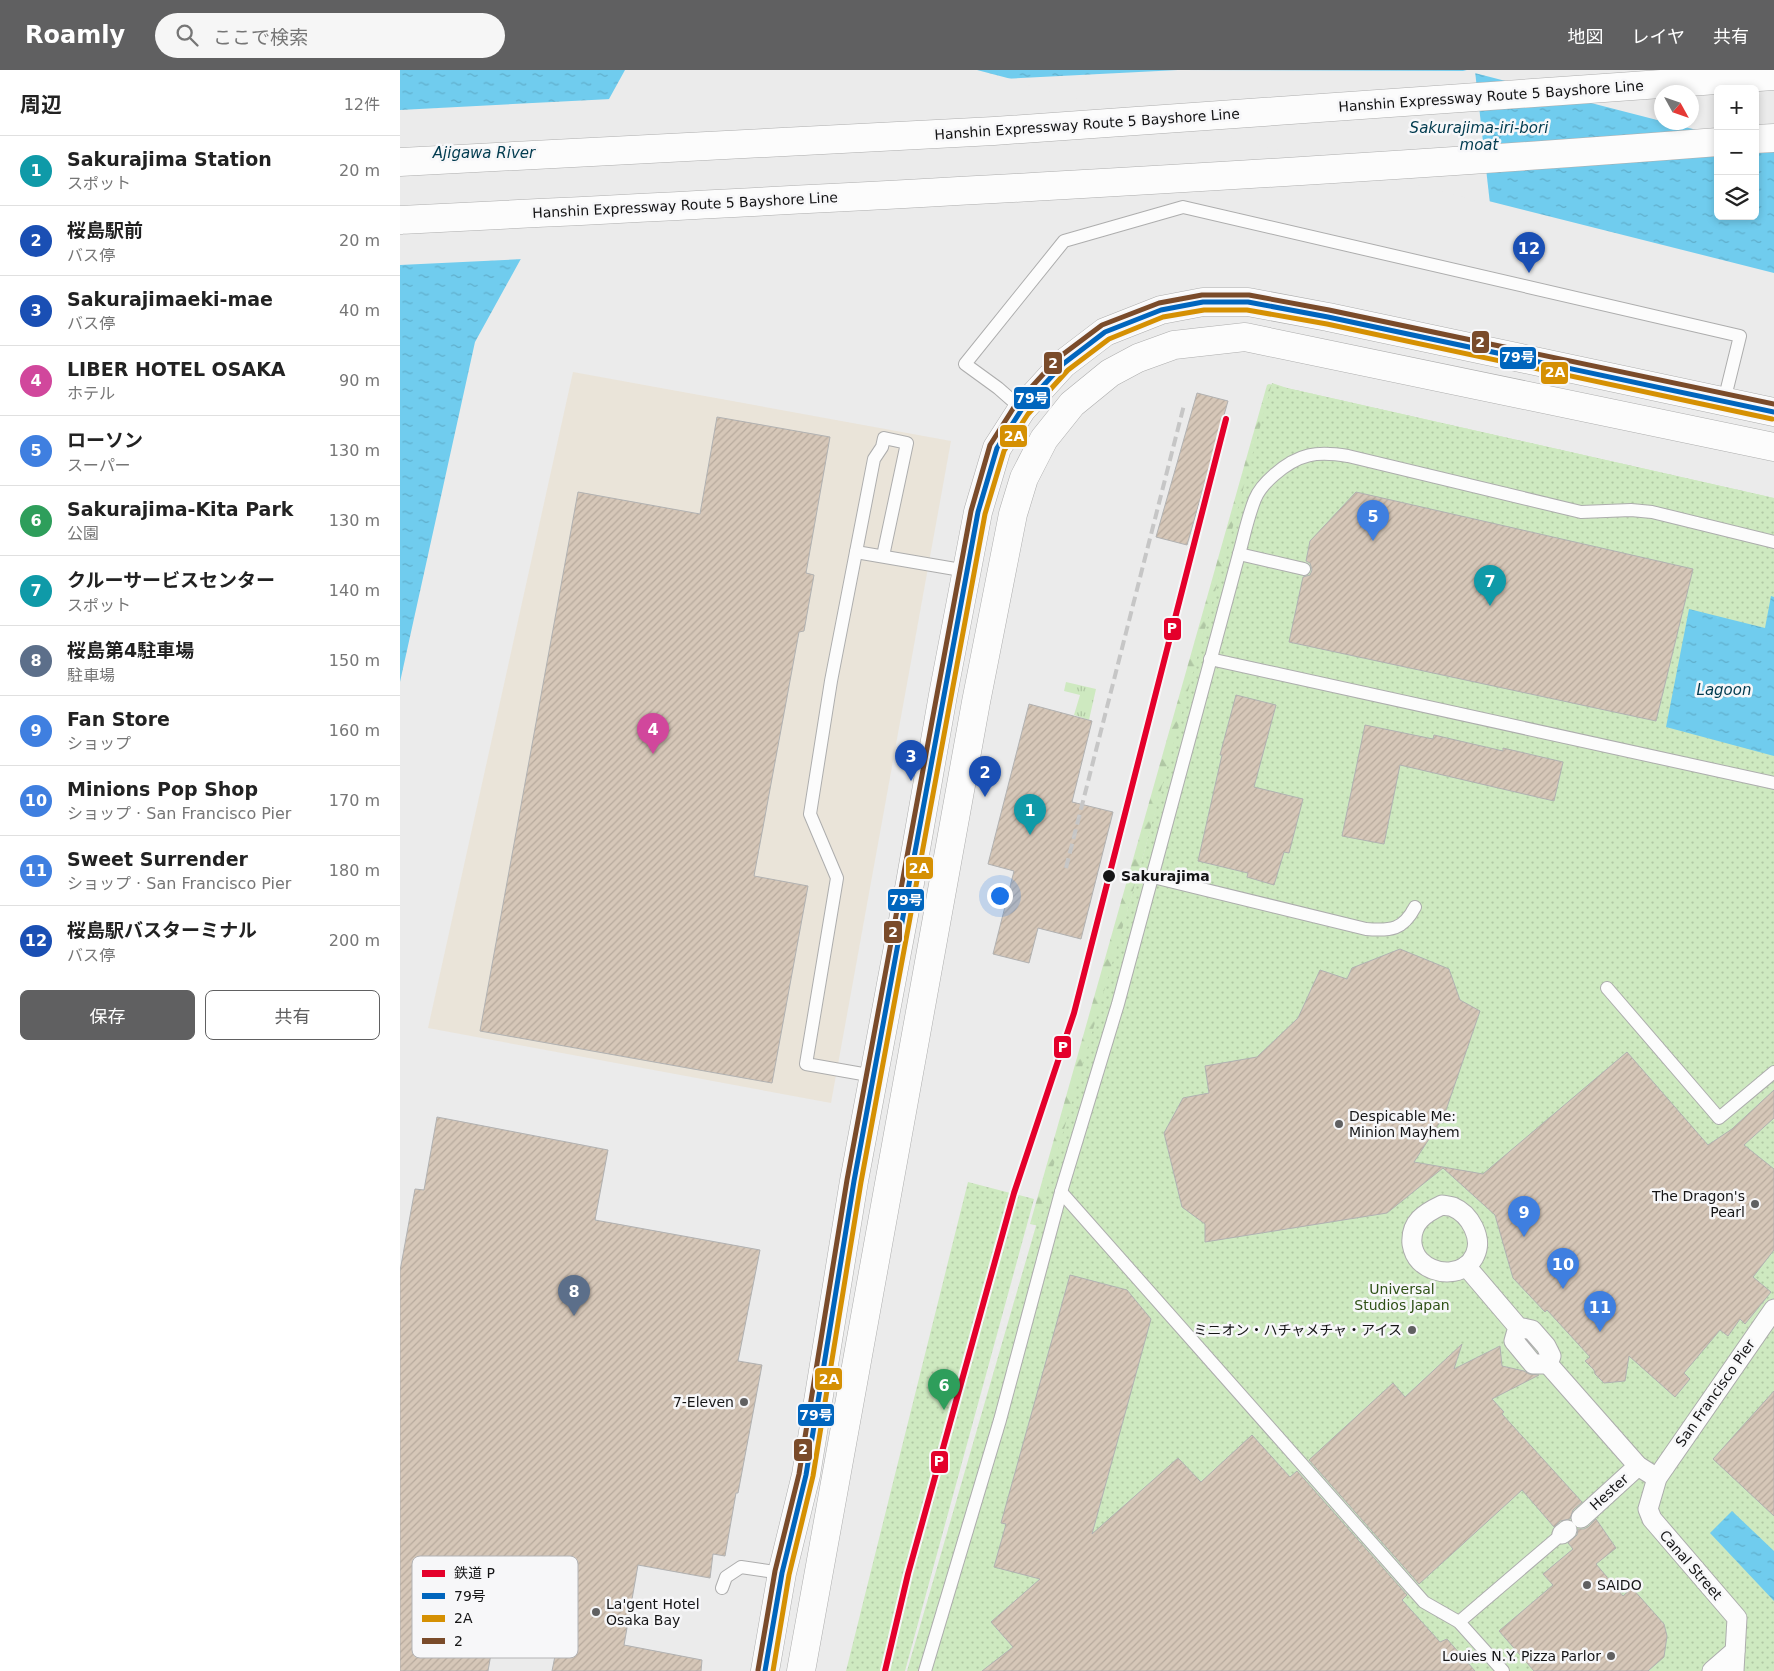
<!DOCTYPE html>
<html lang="ja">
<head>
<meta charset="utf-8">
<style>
	:root { --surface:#fff; --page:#f6f6f6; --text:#222; --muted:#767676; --line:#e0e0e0; --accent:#606061 }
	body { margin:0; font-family:"DejaVu Sans","Noto Sans JP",sans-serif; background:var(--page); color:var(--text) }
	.controls { position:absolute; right:15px; top:15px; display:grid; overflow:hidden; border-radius:8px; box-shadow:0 2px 8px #0003 }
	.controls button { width:45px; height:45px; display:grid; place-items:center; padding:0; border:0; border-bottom:1px solid var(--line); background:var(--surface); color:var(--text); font:25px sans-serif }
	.compass { position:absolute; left:1254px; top:15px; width:45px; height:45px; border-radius:50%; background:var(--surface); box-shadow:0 2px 8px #0003; rotate:130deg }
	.you { position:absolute; left:599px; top:825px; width:18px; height:18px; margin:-12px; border:4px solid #fff; border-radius:50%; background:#1a73e8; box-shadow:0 0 0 8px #1a73e833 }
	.badge { display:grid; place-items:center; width:32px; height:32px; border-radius:50%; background:var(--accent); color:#fff; font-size:16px; font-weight:700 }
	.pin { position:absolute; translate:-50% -41px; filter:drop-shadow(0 1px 2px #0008) }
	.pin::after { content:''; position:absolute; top:26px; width:18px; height:15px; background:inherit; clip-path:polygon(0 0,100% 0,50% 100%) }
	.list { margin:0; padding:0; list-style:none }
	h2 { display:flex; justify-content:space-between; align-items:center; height:65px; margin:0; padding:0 20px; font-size:21px }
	h2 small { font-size:16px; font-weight:400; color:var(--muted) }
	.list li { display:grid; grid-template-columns:32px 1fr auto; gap:15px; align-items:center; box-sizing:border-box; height:70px; padding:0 20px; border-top:1px solid var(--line) }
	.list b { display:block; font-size:19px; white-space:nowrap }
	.list p { margin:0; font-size:16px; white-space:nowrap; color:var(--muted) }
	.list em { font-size:16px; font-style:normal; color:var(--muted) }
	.actions { display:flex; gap:10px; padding:15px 20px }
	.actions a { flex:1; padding:11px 0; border:1px solid var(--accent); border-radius:8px; text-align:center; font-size:18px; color:var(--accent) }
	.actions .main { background:var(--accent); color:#fff }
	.icon { flex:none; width:28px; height:28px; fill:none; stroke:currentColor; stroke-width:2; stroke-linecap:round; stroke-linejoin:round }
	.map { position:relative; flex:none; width:1374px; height:1601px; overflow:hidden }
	header { display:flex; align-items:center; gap:30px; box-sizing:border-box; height:70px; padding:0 25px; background:var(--accent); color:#fff }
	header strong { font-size:24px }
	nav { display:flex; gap:28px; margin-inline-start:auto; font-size:18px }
	.search { width:350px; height:45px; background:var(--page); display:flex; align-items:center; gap:12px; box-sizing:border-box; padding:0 18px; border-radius:28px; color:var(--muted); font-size:19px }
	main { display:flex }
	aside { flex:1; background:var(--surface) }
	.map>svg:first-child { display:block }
	.commercial { fill:#eae4d9 }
	.grass { fill:url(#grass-tufts) }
	.forest { fill:url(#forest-firs) }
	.park { fill:url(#park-dots) }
	.water { fill:url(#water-ripples) }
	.pier { fill:#ebebeb }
	.building { fill:url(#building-hatch); stroke:#b1b1b1 }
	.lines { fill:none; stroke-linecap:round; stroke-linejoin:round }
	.service-casing { stroke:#adadad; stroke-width:14 }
	.pedestrian-casing { stroke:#adadad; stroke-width:21 }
	.tertiary-casing { stroke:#adadad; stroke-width:29 }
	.motorway-casing { stroke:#adadad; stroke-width:29 }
	.service { stroke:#fcfcfc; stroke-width:12 }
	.pedestrian { stroke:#fcfcfc; stroke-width:19 }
	.tertiary { stroke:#fcfcfc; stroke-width:28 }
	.motorway { stroke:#fcfcfc; stroke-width:28 }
	.rail { stroke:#c6c6c6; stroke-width:4; stroke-dasharray:10 5; stroke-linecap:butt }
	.bus-1-casing { stroke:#f7f7f9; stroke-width:9 }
	.bus-2-casing { stroke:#f7f7f9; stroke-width:9 }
	.bus-3-casing { stroke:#f7f7f9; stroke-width:9 }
	.bus-1 { stroke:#0065bd; stroke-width:5 }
	.bus-2 { stroke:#d59003; stroke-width:5 }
	.bus-3 { stroke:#7a4b2a; stroke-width:5 }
	.rail-1-casing { stroke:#f7f7f9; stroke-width:10 }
	.rail-1 { stroke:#e4002b; stroke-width:6 }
	.stop-dot { fill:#151516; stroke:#f7f7f9; stroke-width:2 }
	.poi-dot { fill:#606061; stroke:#f7f7f9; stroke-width:2 }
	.labels { text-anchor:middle; stroke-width:5; stroke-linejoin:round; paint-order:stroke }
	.street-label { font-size:14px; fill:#151516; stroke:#f7f7f9 }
	.stop-label { font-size:14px; font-weight:bold; fill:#151516; stroke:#f7f7f9; text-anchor:start }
	.poi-label { font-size:14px; fill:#151516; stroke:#f7f7f9; text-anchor:end }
	.park-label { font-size:14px; fill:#2f5116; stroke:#f7f7f9 }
	.water-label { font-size:15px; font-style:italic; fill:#013b4f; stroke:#f7f7f9 }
	.key { fill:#f7f7f9; stroke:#b3b3b5; stroke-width:1 }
	.key-label { font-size:14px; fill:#151516 }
	.line-badge { stroke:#f7f7f9; stroke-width:2 }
	.badge-label { font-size:14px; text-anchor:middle; font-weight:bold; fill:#fff }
</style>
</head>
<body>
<header>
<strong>Roamly</strong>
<div class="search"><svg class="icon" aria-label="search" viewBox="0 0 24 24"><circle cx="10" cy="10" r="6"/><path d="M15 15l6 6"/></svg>ここで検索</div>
<nav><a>地図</a><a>レイヤ</a><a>共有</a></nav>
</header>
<main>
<aside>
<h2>周辺<small>12件</small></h2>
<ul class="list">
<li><span class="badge" style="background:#0f9aa8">1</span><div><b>Sakurajima Station</b><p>スポット</p></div><em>20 m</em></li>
<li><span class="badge" style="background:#1a4fb4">2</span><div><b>桜島駅前</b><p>バス停</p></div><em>20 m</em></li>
<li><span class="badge" style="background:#1a4fb4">3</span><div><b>Sakurajimaeki-mae</b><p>バス停</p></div><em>40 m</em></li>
<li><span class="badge" style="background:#d1479c">4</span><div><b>LIBER HOTEL OSAKA</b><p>ホテル</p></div><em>90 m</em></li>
<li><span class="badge" style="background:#3f7fe0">5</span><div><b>ローソン</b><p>スーパー</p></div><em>130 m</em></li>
<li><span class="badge" style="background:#2e9e5b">6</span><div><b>Sakurajima-Kita Park</b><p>公園</p></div><em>130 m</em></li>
<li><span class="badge" style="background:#0f9aa8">7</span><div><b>クルーサービスセンター</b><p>スポット</p></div><em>140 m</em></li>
<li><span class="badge" style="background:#5c6f8a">8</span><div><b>桜島第4駐車場</b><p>駐車場</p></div><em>150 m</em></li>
<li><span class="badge" style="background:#3f7fe0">9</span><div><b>Fan Store</b><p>ショップ</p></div><em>160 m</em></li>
<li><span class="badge" style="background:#3f7fe0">10</span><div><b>Minions Pop Shop</b><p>ショップ · San Francisco Pier</p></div><em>170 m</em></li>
<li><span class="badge" style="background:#3f7fe0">11</span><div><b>Sweet Surrender</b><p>ショップ · San Francisco Pier</p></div><em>180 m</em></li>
<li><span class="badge" style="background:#1a4fb4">12</span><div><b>桜島駅バスターミナル</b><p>バス停</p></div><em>200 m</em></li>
</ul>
<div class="actions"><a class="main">保存</a><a>共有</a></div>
</aside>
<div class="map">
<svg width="1374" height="1601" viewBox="0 0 1374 1601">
	<defs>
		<pattern id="grass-tufts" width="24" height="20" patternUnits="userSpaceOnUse" patternTransform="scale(1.25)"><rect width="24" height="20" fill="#cee9c0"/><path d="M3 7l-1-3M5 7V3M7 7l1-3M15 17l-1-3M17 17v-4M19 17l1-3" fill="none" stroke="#b0c7a4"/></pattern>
		<pattern id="forest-firs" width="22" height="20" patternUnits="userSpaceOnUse" patternTransform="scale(1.25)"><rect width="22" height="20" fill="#cee9c0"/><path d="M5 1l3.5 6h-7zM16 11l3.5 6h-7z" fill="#b0c7a4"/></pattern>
		<pattern id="park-dots" width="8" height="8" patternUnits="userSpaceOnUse" patternTransform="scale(1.25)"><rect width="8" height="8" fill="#cee9c0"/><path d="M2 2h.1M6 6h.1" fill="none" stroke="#b0c7a4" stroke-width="1.8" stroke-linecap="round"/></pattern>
		<pattern id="water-ripples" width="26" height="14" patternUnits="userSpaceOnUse" patternTransform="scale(1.25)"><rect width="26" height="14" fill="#70ccee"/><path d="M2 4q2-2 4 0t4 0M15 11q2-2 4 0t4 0" fill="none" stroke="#60aecb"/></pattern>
		<pattern id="building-hatch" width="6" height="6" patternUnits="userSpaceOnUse" patternTransform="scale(1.25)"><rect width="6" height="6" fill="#d6c7b8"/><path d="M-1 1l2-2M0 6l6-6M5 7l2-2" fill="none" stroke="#b7aa9d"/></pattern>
	</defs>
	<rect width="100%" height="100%" fill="#ebebeb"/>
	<polygon class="commercial" points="173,302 551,371 431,1033 28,958"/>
	<polygon class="grass" points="666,612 696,619 689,650 674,645 680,625 664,621"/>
	<polygon class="forest" points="869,314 1374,428 857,381 639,1156 630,1154 867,315"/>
	<g class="park">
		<polygon points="872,313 887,318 1374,428 1374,1601 507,1601 738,804"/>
		<polygon points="568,1112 634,1129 505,1601 446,1601"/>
	</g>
	<g class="water">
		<polygon points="0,0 225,0 75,272 0,612"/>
		<polygon points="577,0 1063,0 1261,51 1262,52 1268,53 1318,65 1318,146 1355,146 1355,75 1374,80 1374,203 831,66"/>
		<polygon points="1371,526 1374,527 1374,686 1266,657 1289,539 1365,558"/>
		<polygon points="1332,1441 1374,1481 1374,1531 1310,1463"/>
	</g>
	<g class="pier">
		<polygon points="778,0 1075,1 1090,134 602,9"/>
		<polygon points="211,29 124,189 0,195 0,40"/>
	</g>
	<g class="building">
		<polygon points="797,323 828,331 787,475 756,467"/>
		<polygon points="317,347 430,367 406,503 414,505 404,561 399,562 354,806 408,816 372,1013 80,961 178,422 300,444"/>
		<polygon points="956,422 1293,499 1256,651 889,572 903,507 910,505 912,500 910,493 906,491 910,471"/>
		<polygon points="836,625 876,635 854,717 903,729 889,783 884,782 874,815 847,807 848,803 798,791 822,685 820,685"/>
		<polygon points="629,634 692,651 672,732 713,742 681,869 638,858 629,893 593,884 614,801 588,794"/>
		<polygon points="965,655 1033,669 1034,665 1103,681 1103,678 1163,692 1154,731 1000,695 984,774 942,766"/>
		<polygon points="1000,879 1049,899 1060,930 1080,941 1044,1046 1014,1092 1083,1104 1227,982 1308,1075 1332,1059 1374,1020 1374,1048 1344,1075 1374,1099 1374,1180 1353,1207 1371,1222 1345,1254 1340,1249 1328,1266 1320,1260 1284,1303 1290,1309 1275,1327 1229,1286 1225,1311 1204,1313 1195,1304 1194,1300 1185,1291 1190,1287 1147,1240 1145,1242 1113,1208 1095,1145 1043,1098 987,1143 805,1172 805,1154 782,1137 764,1063 783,1028 809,1023 805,996 857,987 898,948 920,900 947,909 952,898"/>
		<polygon points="37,1047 208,1080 195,1150 360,1180 338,1291 362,1295 338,1423 336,1423 325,1486 313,1484 310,1508 238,1495 224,1575 302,1590 301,1601 152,1601 171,1506 107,1492 88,1601 0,1601 0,1201 15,1119 24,1120"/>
		<polygon points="670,1205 727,1220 751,1249 692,1464 778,1388 801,1412 852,1365 890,1407 897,1401 1007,1525 1002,1530 1040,1572 1047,1569 1075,1601 582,1601 613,1577 591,1552 640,1509 594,1497 606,1454 601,1453"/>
		<polygon points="1062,1274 1054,1299 1100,1276 1102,1296 1124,1301 1129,1304 1139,1305 1092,1329 1104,1342 1102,1344 1182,1432 1173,1440 1170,1449 1160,1451 1154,1457 1122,1420 1019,1514 909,1390 993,1313 1005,1327"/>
		<polygon points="1374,1321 1374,1446 1313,1389"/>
		<polygon points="1196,1449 1216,1478 1196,1494 1223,1526 1232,1518 1264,1554 1267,1566 1264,1587 1248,1601 1134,1601 1099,1561 1153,1515 1143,1504 1173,1479 1168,1473 1177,1465 1178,1459 1184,1459 1188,1457"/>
	</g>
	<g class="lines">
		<defs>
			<g id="service">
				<polyline points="622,339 598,318 565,294 664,171 783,137 1340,266 1324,331"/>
				<polyline points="456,482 567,501"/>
				<polyline points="839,484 904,499"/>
				<polyline points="810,589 1374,713"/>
				<path d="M753,807L966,859C991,861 1003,860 1015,837"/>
				<polyline points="1207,918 1319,1048 1374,1002"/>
				<polyline points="474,1006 406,994 437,808 410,744 431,611 474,389 482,377 484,368 507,373 483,486"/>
				<polyline points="661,1122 1024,1532 1059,1552 1103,1601"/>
				<polyline points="322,1518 326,1507 341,1497 382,1503"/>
				<polyline points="1059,1552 1162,1464"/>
				<path d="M525,1601L600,1350L661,1122L718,934L839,484C844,466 848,446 855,429C859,419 866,412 874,405C899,383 917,381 948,386L1181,442L1231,440L1252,442L1374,472"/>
			</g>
			<g id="pedestrian">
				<path d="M1042,1135C1046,1136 1050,1136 1053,1137C1070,1144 1083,1168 1075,1185C1065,1207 1035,1206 1020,1191C1015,1186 1013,1180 1012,1174C1010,1152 1025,1143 1042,1135Z"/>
				<polyline points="1066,1196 1118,1257 1132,1260 1146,1276 1151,1286 1148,1294 1133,1294 1114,1271 1118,1257"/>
				<polyline points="1148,1294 1238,1396 1257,1408"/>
				<polyline points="1181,1448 1238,1396"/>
				<polyline points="1162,1464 1167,1460"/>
				<polyline points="1312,1601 1335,1581"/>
				<polyline points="1334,1601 1337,1548 1252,1449 1248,1439 1257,1408 1374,1239"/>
			</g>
			<g id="tertiary">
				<polyline points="365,1601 382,1503 406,1405 454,1111 510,813 543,625 578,442 597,378 622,339 663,294 705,262 761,240 803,232 848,232 928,247 1374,342"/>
				<polyline points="401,1601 576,632 613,444 624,408 644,369 672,334 710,303 738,288 774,275 845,267 1374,377"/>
			</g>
			<g id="motorway">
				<polyline points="1355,69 1374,68"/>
				<polyline points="0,92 594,61 1374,6"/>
				<path d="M0,150C439,128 879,106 1318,72"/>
			</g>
		</defs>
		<use href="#service" class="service-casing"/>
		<use href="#pedestrian" class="pedestrian-casing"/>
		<use href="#tertiary" class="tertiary-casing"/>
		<use href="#motorway" class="motorway-casing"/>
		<use href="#service" class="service"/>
		<use href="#pedestrian" class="pedestrian"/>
		<use href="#tertiary" class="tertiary"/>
		<use href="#motorway" class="motorway"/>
		<polyline class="rail" points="666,798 784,335"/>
		<defs>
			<polyline id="bus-1" points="365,1601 382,1503 406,1405 454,1111 578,442 597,378 622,339 663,294 705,262 761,240 803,232 848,232 928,247 1374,342"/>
			<polyline id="bus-2" points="373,1601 389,1505 413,1406 461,1112 585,444 604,381 628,344 668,300 709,269 763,247 804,240 847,240 927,254 1372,349"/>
			<polyline id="bus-3" points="358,1600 375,1501 399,1404 447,1110 571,441 590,375 616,334 658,288 702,255 759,233 802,225 849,225 929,240 1374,334"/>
		</defs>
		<use href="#bus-1" class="bus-1-casing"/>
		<use href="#bus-2" class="bus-2-casing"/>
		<use href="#bus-3" class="bus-3-casing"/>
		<use href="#bus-1" class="bus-1"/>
		<use href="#bus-2" class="bus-2"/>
		<use href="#bus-3" class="bus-3"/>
		<defs>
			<polyline id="rail-1" points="485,1601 508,1504 614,1123 674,943 826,349"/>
		</defs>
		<use href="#rail-1" class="rail-1-casing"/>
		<use href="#rail-1" class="rail-1"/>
	</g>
	<circle class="stop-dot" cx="709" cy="806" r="7"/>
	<g class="poi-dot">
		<circle cx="939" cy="1054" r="5"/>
		<circle cx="1355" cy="1134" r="5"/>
		<circle cx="1012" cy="1260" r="5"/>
		<circle cx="344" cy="1332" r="5"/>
		<circle cx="1187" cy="1515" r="5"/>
		<circle cx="196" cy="1542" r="5"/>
		<circle cx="1211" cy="1586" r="5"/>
	</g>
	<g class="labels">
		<g class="street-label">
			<text transform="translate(1091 26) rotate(-4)" y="5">Hanshin Expressway Route 5 Bayshore Line</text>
			<text transform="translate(687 54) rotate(-4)" y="5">Hanshin Expressway Route 5 Bayshore Line</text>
			<text transform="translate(285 135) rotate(-3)" y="5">Hanshin Expressway Route 5 Bayshore Line</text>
			<text transform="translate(1315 1323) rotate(-55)" y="5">San Francisco Pier</text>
			<text transform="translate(1209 1422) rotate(-42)" y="5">Hester</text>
			<text transform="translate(1291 1495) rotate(49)" y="5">Canal Street</text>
		</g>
		<g class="stop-label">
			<text x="721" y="811">Sakurajima</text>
		</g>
		<g class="poi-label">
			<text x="949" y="1051" text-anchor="start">Despicable Me:<tspan x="949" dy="16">Minion Mayhem</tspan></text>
			<text x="1345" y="1131">The Dragon's<tspan x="1345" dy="16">Pearl</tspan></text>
			<text x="1002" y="1265">ミニオン・ハチャメチャ・アイス</text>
			<text x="334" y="1337">7-Eleven</text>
			<text x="1197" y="1520" text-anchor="start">SAIDO</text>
			<text x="206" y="1539" text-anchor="start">La'gent Hotel<tspan x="206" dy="16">Osaka Bay</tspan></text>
			<text x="1201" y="1591">Louies N.Y. Pizza Parlor</text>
		</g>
		<g class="park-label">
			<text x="1002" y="1224">Universal<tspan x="1002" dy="16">Studios Japan</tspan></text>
		</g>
		<g class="water-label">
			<text x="1079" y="63">Sakurajima-iri-bori<tspan x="1079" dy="17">moat</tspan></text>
			<text x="84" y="88">Ajigawa River</text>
			<text x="1324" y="625">Lagoon</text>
		</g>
	</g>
	<rect x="12" y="1486" width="166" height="102" rx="8" class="key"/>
	<rect x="22" y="1500" width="23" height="7" fill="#e4002b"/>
	<rect x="22" y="1523" width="23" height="6" fill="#0065bd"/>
	<rect x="22" y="1545" width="23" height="7" fill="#d59003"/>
	<rect x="22" y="1568" width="23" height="6" fill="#7a4b2a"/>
	<g class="key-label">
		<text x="54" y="1508">鉄道 P</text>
		<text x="54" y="1531">79号</text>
		<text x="54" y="1553">2A</text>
		<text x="54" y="1576">2</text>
	</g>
	<g class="line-badge">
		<rect x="1071" y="260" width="19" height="24" rx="5" fill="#7a4b2a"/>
		<rect x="1099" y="276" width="38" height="24" rx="5" fill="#0065bd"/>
		<rect x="643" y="281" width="20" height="24" rx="5" fill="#7a4b2a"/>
		<rect x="1140" y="291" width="29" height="24" rx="5" fill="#d59003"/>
		<rect x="613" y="316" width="38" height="24" rx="5" fill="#0065bd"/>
		<rect x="599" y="354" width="29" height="24" rx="5" fill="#d59003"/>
		<rect x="763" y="547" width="19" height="24" rx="5" fill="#e4002b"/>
		<rect x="505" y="786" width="29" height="24" rx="5" fill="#d59003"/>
		<rect x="487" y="818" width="38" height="24" rx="5" fill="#0065bd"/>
		<rect x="483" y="850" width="20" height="24" rx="5" fill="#7a4b2a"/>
		<rect x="653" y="965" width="19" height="24" rx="5" fill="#e4002b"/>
		<rect x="414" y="1297" width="29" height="24" rx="5" fill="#d59003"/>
		<rect x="397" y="1333" width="38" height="24" rx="5" fill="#0065bd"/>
		<rect x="393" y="1368" width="20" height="24" rx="5" fill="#7a4b2a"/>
		<rect x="530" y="1380" width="19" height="24" rx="5" fill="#e4002b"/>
	</g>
	<g class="badge-label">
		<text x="1080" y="277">2</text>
		<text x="1118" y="292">79号</text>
		<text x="653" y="298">2</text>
		<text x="1155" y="307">2A</text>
		<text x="632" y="333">79号</text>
		<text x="614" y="371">2A</text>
		<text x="772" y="563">P</text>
		<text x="519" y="803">2A</text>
		<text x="506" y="835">79号</text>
		<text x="493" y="867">2</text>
		<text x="663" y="982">P</text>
		<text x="429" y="1314">2A</text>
		<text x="416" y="1350">79号</text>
		<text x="403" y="1384">2</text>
		<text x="539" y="1396">P</text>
	</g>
</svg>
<div class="controls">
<button>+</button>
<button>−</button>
<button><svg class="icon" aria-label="layers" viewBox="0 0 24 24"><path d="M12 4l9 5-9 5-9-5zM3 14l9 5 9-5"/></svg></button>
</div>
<svg class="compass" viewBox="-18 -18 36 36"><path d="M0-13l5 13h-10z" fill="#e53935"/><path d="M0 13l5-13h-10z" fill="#767676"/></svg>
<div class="you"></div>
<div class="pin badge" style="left:630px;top:765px;background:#0f9aa8">1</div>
<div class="pin badge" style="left:585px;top:727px;background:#1a4fb4">2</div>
<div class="pin badge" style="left:511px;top:711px;background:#1a4fb4">3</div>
<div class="pin badge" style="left:253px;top:684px;background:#d1479c">4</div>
<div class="pin badge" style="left:973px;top:471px;background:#3f7fe0">5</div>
<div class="pin badge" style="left:544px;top:1340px;background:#2e9e5b">6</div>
<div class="pin badge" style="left:1090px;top:536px;background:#0f9aa8">7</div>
<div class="pin badge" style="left:174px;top:1246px;background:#5c6f8a">8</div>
<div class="pin badge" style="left:1124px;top:1167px;background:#3f7fe0">9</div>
<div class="pin badge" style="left:1163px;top:1219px;background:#3f7fe0">10</div>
<div class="pin badge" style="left:1200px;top:1262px;background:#3f7fe0">11</div>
<div class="pin badge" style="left:1129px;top:203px;background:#1a4fb4">12</div>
</div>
</main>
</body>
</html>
